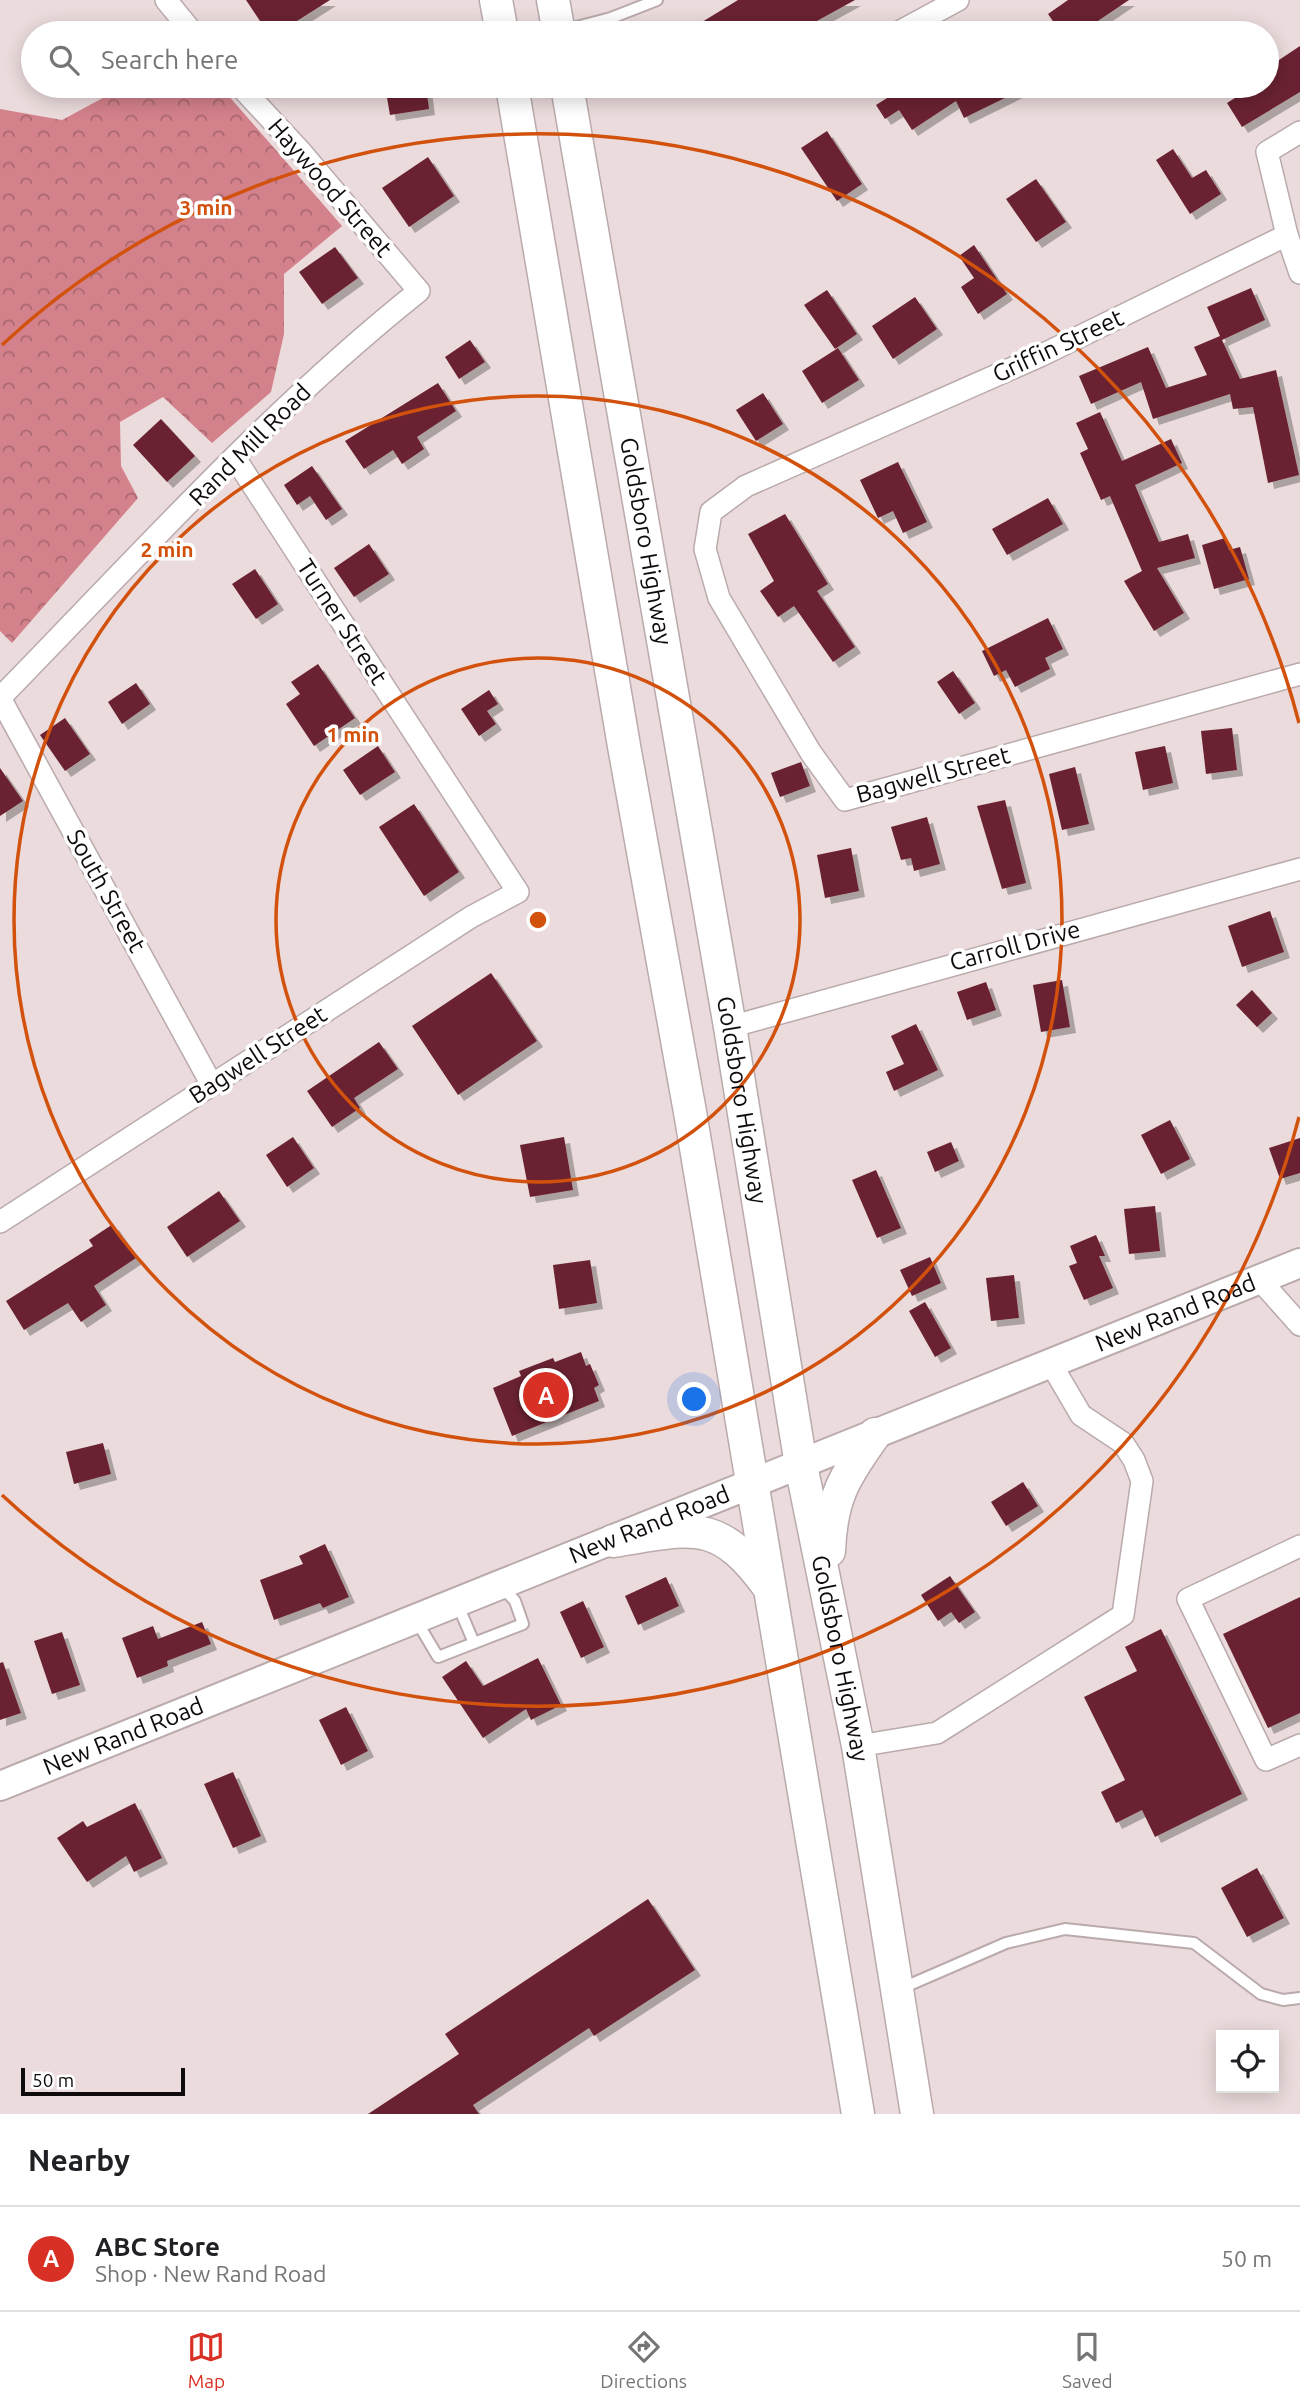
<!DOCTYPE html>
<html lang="en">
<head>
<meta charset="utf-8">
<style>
	:root { --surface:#fff; --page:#f2f2f2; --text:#202124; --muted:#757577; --line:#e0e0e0; --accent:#d93025 }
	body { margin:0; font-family:Ubuntu,sans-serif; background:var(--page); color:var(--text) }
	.controls { position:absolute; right:21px; bottom:21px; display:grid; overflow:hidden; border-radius:0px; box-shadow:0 4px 18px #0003 }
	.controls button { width:63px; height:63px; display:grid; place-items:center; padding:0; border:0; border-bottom:2px solid var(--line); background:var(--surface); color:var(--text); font:35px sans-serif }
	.scale { position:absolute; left:21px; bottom:18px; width:164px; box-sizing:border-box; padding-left:7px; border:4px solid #0f0a0b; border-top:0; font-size:19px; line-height:24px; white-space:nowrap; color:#0f0a0b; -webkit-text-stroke:5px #fff; paint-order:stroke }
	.you { position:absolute; left:695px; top:1400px; width:24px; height:24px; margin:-18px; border:5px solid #fff; border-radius:50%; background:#1a73e8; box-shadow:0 0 0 10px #1a73e833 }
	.badge { display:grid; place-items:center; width:46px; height:46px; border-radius:50%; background:var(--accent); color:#fff; font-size:23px; font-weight:700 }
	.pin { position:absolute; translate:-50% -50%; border:4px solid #fff; box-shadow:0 2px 7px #0006 }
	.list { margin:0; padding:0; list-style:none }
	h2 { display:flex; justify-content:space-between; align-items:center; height:91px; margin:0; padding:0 28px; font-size:30px }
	h2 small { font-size:23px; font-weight:400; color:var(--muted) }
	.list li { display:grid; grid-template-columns:46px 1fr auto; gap:21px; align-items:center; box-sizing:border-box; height:105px; padding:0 28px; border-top:2px solid var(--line) }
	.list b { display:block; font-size:26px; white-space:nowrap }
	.list p { margin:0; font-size:23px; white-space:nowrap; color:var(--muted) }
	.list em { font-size:23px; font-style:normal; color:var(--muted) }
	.icon { flex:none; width:38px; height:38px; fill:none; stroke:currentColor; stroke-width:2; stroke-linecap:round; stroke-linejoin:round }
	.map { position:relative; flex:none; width:1300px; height:2114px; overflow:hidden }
	.search { position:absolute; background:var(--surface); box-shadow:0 4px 18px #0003; left:21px; right:21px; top:21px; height:77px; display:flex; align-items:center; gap:18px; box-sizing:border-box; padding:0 24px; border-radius:38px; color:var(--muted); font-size:26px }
	.sheet { height:196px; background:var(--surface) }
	nav { display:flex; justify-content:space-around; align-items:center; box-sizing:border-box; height:98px; border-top:2px solid var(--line); background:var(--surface); font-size:19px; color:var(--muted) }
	nav a { display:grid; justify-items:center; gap:4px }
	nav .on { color:var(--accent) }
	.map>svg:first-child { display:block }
	.forest { fill:url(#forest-crowns) }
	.building { fill:#6a2330; filter:url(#shadow) }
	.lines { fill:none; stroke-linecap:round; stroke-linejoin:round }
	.lane-casing { stroke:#baaaac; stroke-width:14 }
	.street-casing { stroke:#baaaac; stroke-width:24 }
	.secondary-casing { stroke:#baaaac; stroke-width:32 }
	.primary-casing { stroke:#baaaac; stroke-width:35 }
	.lane { stroke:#fff; stroke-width:10 }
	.street { stroke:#fff; stroke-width:21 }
	.secondary { stroke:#fff; stroke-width:28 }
	.primary { stroke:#fff; stroke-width:32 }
	.ring { fill:none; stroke:#d2510c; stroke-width:3.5 }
	.labels { text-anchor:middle; stroke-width:7; stroke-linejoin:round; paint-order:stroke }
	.street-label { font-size:24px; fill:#0f0a0b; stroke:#fff }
	.centre { fill:#d2510c; stroke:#fff; stroke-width:3.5 }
	.ring-label { font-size:21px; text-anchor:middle; font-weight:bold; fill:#d2510c; stroke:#fff; stroke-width:7; stroke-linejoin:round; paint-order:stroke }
</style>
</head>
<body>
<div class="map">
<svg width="1300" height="2114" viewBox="0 0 1300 2114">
	<defs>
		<pattern id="forest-crowns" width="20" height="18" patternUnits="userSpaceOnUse" patternTransform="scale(1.75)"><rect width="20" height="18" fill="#d3818b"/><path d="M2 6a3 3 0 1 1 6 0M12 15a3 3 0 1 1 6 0" fill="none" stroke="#aa6870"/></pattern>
		<filter id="shadow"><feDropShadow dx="6" dy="6" stdDeviation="0" flood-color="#0004"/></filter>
	</defs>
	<rect width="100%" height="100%" fill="#ebdbdc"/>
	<polygon class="forest" points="125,86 220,86 342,226 284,274 284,334 271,392 212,443 163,397 120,422 121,466 138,498 12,643 0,631 0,109 62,120"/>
	<g class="building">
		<polygon points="246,0 330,0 278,33 268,33"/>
		<polygon points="738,0 855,0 795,33 684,33"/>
		<polygon points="1068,0 1129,0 1080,33 1061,33 1048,14"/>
		<polygon points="1300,46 1300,92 1242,127 1227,103 1238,96 1232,86 1267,86 1267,68"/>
		<polygon points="385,86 426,86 429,109 390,115"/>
		<polygon points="906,86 1029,86 964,118 956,101 912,130 899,110 885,119 876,105"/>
		<polygon points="827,131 862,184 837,201 801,148"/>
		<polygon points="1173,149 1192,178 1206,170 1221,194 1190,214 1156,160"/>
		<polygon points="428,157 454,196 409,227 382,188"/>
		<polygon points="1036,179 1066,222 1036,242 1006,199"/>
		<polygon points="974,245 1007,294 978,314 961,287 974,278 959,256"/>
		<polygon points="335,247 358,278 322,304 299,272"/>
		<polygon points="1251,288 1265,320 1222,340 1240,379 1276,370 1299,475 1268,483 1253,407 1233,409 1230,394 1153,419 1141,382 1091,404 1079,376 1148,347 1166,388 1207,375 1194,347 1220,336 1207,307"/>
		<polygon points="827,290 857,334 835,349 804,305"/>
		<polygon points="915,297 937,329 893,359 872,326"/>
		<polygon points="470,340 485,362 459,379 445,357"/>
		<polygon points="838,348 859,380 822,403 802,371"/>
		<polygon points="438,383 456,411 417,437 424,449 402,464 393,450 364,469 345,441"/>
		<polygon points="763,393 783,424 756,441 736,410"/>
		<polygon points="1100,412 1122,461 1171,439 1182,463 1135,485 1159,542 1188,534 1195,558 1157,568 1184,613 1154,631 1124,581 1142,571 1110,496 1101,500 1080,453 1088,449 1076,423"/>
		<polygon points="161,419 195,456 167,482 133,445"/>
		<polygon points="898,462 927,522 903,533 893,511 878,518 860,480"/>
		<polygon points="312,466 342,509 326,520 310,496 297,505 284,485"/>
		<polygon points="1048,498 1063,524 1007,555 992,529"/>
		<polygon points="785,514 828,584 817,591 855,647 833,662 794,606 778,617 760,591 774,581 748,534"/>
		<polygon points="1225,538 1229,550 1240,547 1249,579 1214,589 1202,545"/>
		<polygon points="369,544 389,574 354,597 334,568"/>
		<polygon points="255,569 278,604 256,619 232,584"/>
		<polygon points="1048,618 1063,649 1045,658 1050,669 1015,687 1006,670 994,676 982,651"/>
		<polygon points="318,664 355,718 314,746 286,704 300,694 291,682"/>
		<polygon points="953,671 975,703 959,714 937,682"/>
		<polygon points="136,683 150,704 122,724 108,702"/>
		<polygon points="489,690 498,704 487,711 496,724 479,736 461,709"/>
		<polygon points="65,718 90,754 65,771 40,735"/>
		<polygon points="1232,728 1237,770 1206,774 1201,731"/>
		<polygon points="378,746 395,772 360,795 343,770"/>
		<polygon points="1165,746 1173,783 1143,790 1135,752"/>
		<polygon points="801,762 810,786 780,797 771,773"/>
		<polygon points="1075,767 1089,824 1062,830 1049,774"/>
		<polygon points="0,768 23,801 0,816"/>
		<polygon points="1005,800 1026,883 1002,889 977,806"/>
		<polygon points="414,804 459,872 424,896 379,827"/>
		<polygon points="927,817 940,864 914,871 911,858 901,860 891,827"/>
		<polygon points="851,848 859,891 825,898 817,855"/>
		<polygon points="1270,911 1284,952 1242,967 1228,926"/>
		<polygon points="491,973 537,1041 458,1095 412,1026"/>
		<polygon points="1062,980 1070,1027 1041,1032 1033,985"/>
		<polygon points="986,982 996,1010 967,1020 957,992"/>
		<polygon points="1252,990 1272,1013 1257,1027 1236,1005"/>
		<polygon points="916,1024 938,1070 894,1091 886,1072 904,1064 891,1036"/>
		<polygon points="379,1042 398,1069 354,1098 360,1108 332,1127 307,1091"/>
		<polygon points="1170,1120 1190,1159 1161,1174 1141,1135"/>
		<polygon points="293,1137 314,1168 287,1187 266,1155"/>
		<polygon points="564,1137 573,1190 530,1197 520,1145"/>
		<polygon points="1300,1138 1300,1173 1280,1179 1269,1148"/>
		<polygon points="951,1142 959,1161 935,1172 927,1152"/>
		<polygon points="876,1170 901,1228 877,1238 852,1180"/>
		<polygon points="219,1191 240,1221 187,1257 167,1227"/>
		<polygon points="1155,1206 1160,1251 1129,1254 1124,1209"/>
		<polygon points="113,1224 136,1258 94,1286 106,1305 81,1322 68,1303 24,1330 6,1301 93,1246 89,1240"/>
		<polygon points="1096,1235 1105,1256 1099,1256 1113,1288 1084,1300 1069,1266 1077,1263 1070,1246"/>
		<polygon points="930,1257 941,1283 912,1296 900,1270"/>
		<polygon points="590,1260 597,1303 559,1309 553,1265"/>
		<polygon points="1014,1275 1019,1318 991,1321 986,1278"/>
		<polygon points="925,1302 951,1348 935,1357 909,1311"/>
		<polygon points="581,1352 586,1366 590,1364 599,1385 594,1388 599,1401 512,1436 493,1388 521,1376 519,1371 553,1358 555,1362"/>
		<polygon points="103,1443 111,1474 74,1484 66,1452"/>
		<polygon points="1023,1482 1038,1506 1006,1526 991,1502"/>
		<polygon points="325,1544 349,1597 323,1608 320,1603 274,1620 260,1580 303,1564 299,1556"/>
		<polygon points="950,1576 975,1612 959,1623 951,1612 938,1621 921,1595"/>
		<polygon points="666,1577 679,1606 638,1625 625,1596"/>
		<polygon points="1300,1597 1300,1713 1268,1728 1223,1634"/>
		<polygon points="583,1601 604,1647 581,1658 560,1612"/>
		<polygon points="202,1622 211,1644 167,1661 168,1666 137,1678 122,1638 153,1626 158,1639"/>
		<polygon points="1161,1629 1242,1794 1155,1837 1142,1810 1116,1823 1101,1792 1125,1780 1084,1697 1137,1671 1125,1647"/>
		<polygon points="62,1632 80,1685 52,1694 34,1641"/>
		<polygon points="538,1658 561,1705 531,1720 526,1709 483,1738 442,1677 466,1661 483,1686"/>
		<polygon points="3,1662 21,1713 0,1720 0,1663"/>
		<polygon points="346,1707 368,1751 341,1765 319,1720"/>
		<polygon points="233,1772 261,1836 233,1848 204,1784"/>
		<polygon points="135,1803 162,1858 134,1872 126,1856 87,1882 57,1838 83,1821 87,1827"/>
		<polygon points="1257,1868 1284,1918 1247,1937 1221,1888"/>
		<polygon points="648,1899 695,1970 594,2036 589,2028 473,2105 479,2114 368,2114 459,2054 445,2034"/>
	</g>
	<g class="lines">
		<defs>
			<g id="lane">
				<polyline points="561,31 611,18 657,0"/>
				<polyline points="457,1603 474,1643"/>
				<polyline points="416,1620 438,1657 523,1624 515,1601 502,1587"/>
				<polyline points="900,1989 1006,1943 1065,1929 1194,1943 1261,1994 1283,2000 1300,1998"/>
			</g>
			<g id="street">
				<polyline points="166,0 193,33"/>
				<polyline points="897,33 958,0"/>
				<polyline points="1300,132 1267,152 1287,235 1300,273"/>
				<polyline points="1287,235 1040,356 746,486 711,512 705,549 719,598 811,753 845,800 1300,674"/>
				<polyline points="730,1027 1300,869"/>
				<path d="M212,1085L0,698C136,559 267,412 419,291L302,153L240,86"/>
				<polyline points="0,1222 471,917 518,892 235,458"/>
				<polyline points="1259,1279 1300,1325"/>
				<polyline points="1300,1546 1188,1599 1266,1760 1300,1745"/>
				<polyline points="858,1746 937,1733 1123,1615 1142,1481 1134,1460 1123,1443 1081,1415 1050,1362"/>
			</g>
			<g id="secondary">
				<path id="s1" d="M0,1786L1300,1263"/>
			</g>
			<g id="primary">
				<polyline points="496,0 502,33"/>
				<polyline points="553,0 559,33"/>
				<polyline points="512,86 624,746 690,1112 858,2114"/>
				<path id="s2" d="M567,86L730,1027L801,1465L858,1746L917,2114"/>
				<path d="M613,1541C691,1529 717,1516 768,1586"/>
				<path d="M829,1551C831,1498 844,1477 875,1434"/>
			</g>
		</defs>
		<use href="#lane" class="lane-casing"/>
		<use href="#street" class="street-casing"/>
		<use href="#secondary" class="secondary-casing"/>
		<use href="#primary" class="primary-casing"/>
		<use href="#lane" class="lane"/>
		<use href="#street" class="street"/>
		<use href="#secondary" class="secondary"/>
		<use href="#primary" class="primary"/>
	</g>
	<g class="ring">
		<circle cx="538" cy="920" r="262"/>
		<circle cx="538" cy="920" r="524"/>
		<path d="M1299 1117A786 786 0 0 1 2 1495M2 345A786 786 0 0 1 1299 723"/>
	</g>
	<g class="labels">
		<g class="street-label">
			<text transform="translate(330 188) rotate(49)" y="8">Haywood Street</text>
			<text transform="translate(1058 346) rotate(-25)" y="8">Griffin Street</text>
			<text transform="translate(250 445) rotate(-45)" y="8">Rand Mill Road</text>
			<text dy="8" stroke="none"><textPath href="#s2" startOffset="462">Goldsboro Highway</textPath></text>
			<text transform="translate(342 622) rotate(57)" y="8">Turner Street</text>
			<text transform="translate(933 775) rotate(-15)" y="8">Bagwell Street</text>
			<text transform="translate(106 891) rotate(61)" y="8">South Street</text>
			<text transform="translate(1015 946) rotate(-15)" y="8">Carroll Drive</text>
			<text transform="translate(258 1055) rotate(-33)" y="8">Bagwell Street</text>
			<text dy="8" stroke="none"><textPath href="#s2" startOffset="1029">Goldsboro Highway</textPath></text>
			<text dy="8" stroke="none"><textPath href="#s1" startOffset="1267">New Rand Road</textPath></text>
			<text dy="8" stroke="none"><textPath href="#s1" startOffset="700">New Rand Road</textPath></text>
			<text dy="8" stroke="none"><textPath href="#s2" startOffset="1596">Goldsboro Highway</textPath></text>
			<text dy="8" stroke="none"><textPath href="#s1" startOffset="133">New Rand Road</textPath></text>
		</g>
	</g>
	<circle cx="538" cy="920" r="10" class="centre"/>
	<g class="ring-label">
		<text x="206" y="215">3 min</text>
		<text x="167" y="557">2 min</text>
		<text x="353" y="742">1 min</text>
	</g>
</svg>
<div class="controls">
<button><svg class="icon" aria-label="locate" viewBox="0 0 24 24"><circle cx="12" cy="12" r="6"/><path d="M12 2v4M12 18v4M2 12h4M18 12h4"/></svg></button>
</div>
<div class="scale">50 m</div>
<div class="you"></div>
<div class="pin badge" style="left:546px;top:1395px">A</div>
<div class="search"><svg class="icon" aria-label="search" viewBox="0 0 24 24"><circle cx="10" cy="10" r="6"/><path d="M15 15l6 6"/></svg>Search here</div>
</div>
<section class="sheet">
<h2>Nearby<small></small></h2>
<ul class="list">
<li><span class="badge">A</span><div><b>ABC Store</b><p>Shop · New Rand Road</p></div><em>50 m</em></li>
</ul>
</section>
<nav>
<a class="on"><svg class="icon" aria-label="map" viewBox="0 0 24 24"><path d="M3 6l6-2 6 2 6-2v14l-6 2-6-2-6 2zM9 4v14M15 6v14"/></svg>Map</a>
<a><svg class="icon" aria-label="directions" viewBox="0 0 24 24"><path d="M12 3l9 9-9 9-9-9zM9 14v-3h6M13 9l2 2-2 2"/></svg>Directions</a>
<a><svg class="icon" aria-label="saved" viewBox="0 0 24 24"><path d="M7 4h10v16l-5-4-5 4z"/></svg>Saved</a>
</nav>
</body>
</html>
